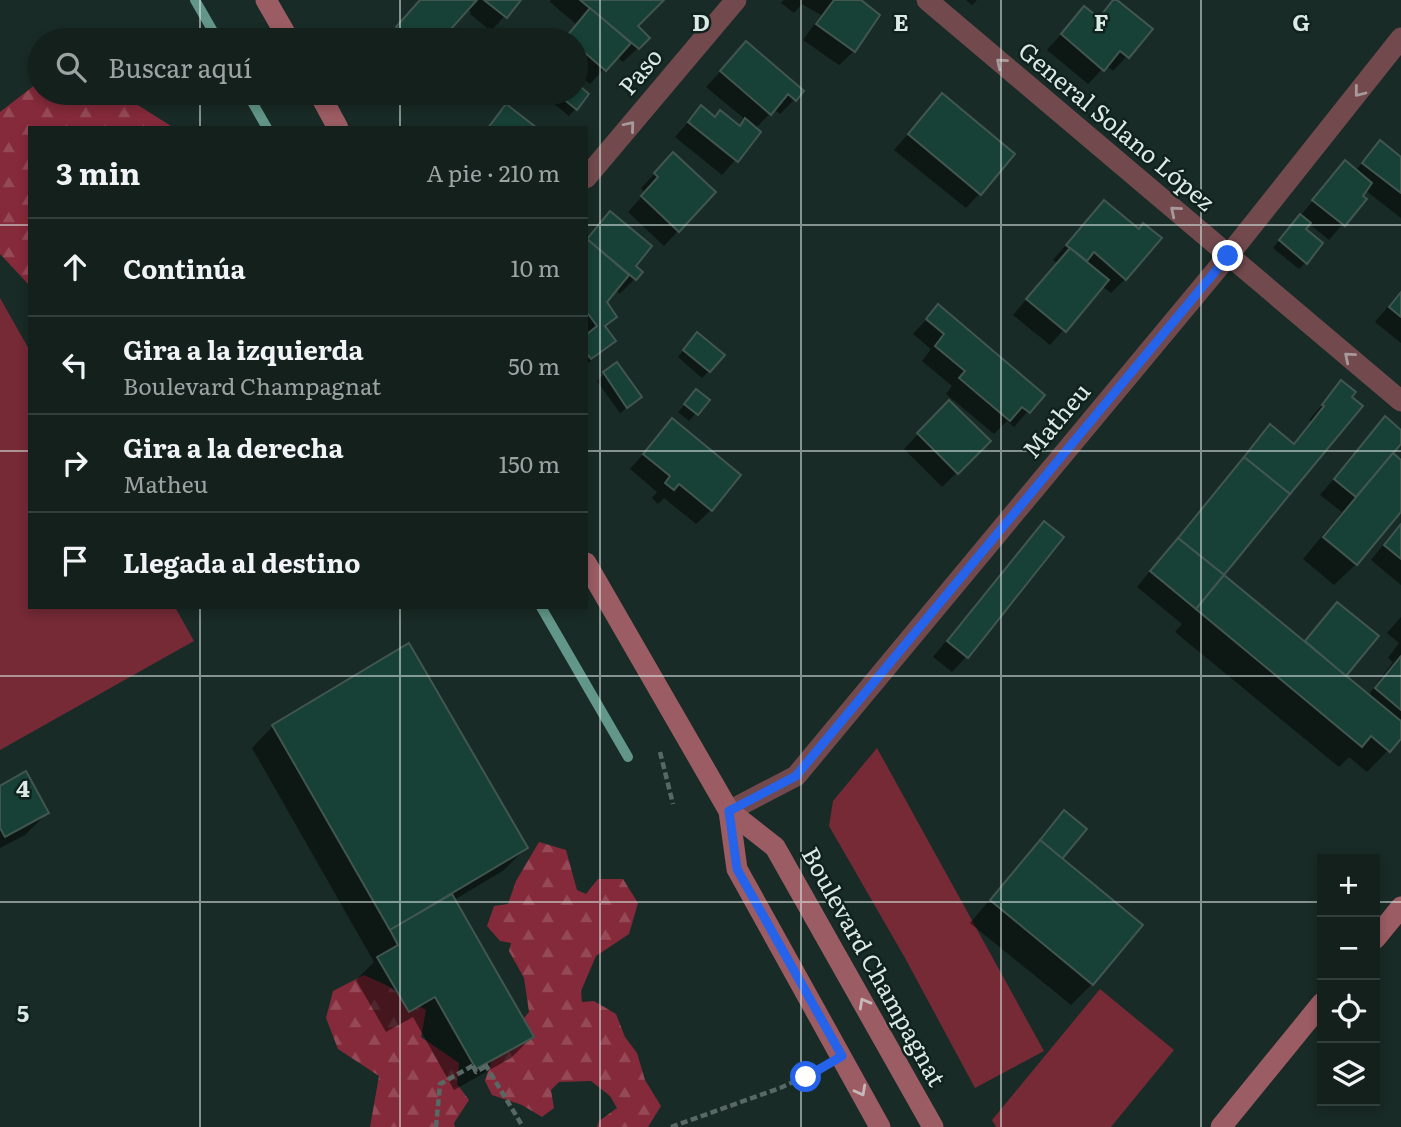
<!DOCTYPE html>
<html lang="es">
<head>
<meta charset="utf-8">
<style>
	:root { --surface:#13201c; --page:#202d29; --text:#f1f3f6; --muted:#9da3a3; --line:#323e3b }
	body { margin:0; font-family:Literata,serif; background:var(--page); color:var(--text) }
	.controls { position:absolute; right:21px; bottom:21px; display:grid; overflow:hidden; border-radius:0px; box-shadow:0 4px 10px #0003 }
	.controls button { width:63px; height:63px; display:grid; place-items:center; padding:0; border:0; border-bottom:2px solid var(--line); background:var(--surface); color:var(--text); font:35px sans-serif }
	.stop { position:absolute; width:21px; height:21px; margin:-16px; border:5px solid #2563eb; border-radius:50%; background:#fff }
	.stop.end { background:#2563eb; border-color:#fff; box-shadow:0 2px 7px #0008 }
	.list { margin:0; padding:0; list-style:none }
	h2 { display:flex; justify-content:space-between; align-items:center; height:91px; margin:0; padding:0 28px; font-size:30px }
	h2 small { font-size:23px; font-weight:400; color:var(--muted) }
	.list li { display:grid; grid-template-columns:46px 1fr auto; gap:21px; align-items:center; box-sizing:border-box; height:98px; padding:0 28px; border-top:2px solid var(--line) }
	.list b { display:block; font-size:26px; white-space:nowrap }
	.list p { margin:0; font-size:23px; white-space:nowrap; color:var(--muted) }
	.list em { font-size:23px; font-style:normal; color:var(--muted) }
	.icon { flex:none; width:38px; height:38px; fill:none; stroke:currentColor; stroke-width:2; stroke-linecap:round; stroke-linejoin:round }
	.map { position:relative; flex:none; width:1401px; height:1127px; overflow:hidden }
	.search { position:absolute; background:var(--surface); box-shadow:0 4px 10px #0003; left:28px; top:28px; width:560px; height:77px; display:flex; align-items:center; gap:18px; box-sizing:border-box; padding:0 24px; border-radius:38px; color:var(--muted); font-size:26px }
	.panel { position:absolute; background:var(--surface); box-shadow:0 4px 10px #0003; left:28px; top:126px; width:560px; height:483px; border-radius:0px }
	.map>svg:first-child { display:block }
	.forest { fill:url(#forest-firs) }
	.park { fill:#752a36 }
	.shadow { fill:#0007 }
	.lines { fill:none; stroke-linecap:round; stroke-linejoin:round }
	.stream { stroke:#629689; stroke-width:10 }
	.building { fill:#174036; stroke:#425650; stroke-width:2 }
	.path { stroke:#586864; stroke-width:4.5; stroke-dasharray:7 3.5; stroke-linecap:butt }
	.street { stroke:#724a4e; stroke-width:21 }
	.secondary { stroke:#9c5c63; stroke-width:21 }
	.oneway { stroke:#a89a9a }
	.oneway2 { stroke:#c6b8b8 }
	.route { stroke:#2563eb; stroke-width:9 }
	.grid { fill:none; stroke:#dde9e5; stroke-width:2; stroke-opacity:0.55 }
	.labels { text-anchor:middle; stroke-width:5; stroke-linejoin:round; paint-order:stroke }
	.street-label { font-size:24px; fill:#dde9e5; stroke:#0f221d }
	.grid-label { font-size:23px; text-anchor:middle; font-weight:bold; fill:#dde9e5; stroke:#0f221d; stroke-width:5; stroke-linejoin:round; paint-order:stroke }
</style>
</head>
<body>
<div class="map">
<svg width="1401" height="1127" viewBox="0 0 1401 1127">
	<defs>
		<pattern id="forest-firs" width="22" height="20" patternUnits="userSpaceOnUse" patternTransform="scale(1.75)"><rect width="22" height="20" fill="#842a3a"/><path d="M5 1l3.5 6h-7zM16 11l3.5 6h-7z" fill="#954956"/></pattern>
	</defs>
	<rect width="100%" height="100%" fill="#192b26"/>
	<g class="forest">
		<polygon points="40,81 40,93 119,93 174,128 30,128 30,286 0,254 0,112"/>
		<polygon points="539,842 566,850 577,890 586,894 598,879 623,879 638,903 629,934 596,956 581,991 582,1002 594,1001 616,1014 625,1037 637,1053 645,1080 661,1106 648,1127 597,1127 599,1121 617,1108 610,1096 591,1081 559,1082 551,1090 554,1108 542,1117 522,1105 492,1095 485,1081 493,1056 529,1012 524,978 509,951 511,943 500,941 487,926 494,906 508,904 516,881"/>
		<polygon points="364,975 386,985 426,1010 421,1037 459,1063 457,1084 469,1100 454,1123 455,1127 370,1127 379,1076 338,1049 326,1018 333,991"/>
	</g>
	<g class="park">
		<polygon points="0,298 30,351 30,607 175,607 194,641 0,750"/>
		<polygon points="877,748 1044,1051 975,1088 905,958 829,826 833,801"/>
		<polygon points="1100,989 1174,1050 1111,1127 996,1127 992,1120"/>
	</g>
	<g class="shadow">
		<polygon points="420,0 519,0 491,31 470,14 471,12 467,8 439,40 385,40"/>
		<polygon points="551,0 663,0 636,26 648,38 623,62 616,56 590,84 576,72 576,40 563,40 576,24 550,2"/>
		<polygon points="784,0 858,0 854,51 839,65 803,40 821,15 802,4 794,13 781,3"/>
		<polygon points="966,0 977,0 972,5"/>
		<polygon points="1115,0 1127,56 1113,71 1106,65 1088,84 1047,50 1084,9 1097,19"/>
		<polygon points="505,32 515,40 497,40"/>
		<polygon points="746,44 795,99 780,114 774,109 755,129 759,132 722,175 675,137 701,108 714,119 739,127 746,120 706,87"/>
		<polygon points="576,86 587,95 569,116 541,93 576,93"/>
		<polygon points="482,93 512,93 499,105"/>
		<polygon points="942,96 980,193 966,208 894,150"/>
		<polygon points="1380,142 1401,159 1401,218 1365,190 1360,196 1364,199 1329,240 1308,223 1304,230 1306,262 1299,269 1273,248 1345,163 1355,171"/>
		<polygon points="659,169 678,231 664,246 628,212 645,193 641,188"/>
		<polygon points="610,213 633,267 640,273 620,294 615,289 605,302 615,317 604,328 613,341 586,365 586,239"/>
		<polygon points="1090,217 1125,279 1111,293 1102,286 1050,345 1013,315 1057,263 1053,260"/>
		<polygon points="1401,291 1401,343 1375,322"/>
		<polygon points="938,307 1042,395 1014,427 1007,421 994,434 946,394 952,386 922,361 931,349 913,334"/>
		<polygon points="690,341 709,371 702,378 678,357"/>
		<polygon points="604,374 640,397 620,413 597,381"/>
		<polygon points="1341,383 1222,574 1303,642 1337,604 1344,676 1368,696 1393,662 1388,658 1399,643 1387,633 1401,617 1401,737 1367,772 1349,757 1339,767 1175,632 1182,624 1137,587 1256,441 1271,427 1293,445 1311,421 1309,420"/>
		<polygon points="690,399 707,400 689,421 678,412"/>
		<polygon points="949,402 989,441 942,487 904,449"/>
		<polygon points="1385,419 1401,432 1401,441 1385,460 1401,462 1401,509 1356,564 1334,585 1303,559 1342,512 1320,495"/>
		<polygon points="673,420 711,510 696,524 664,498 658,504 652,498 657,492 630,469"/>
		<polygon points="1044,523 1062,538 966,657 952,672 933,657 1030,538"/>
		<polygon points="1401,523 1401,585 1371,560"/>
		<polygon points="273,726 526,848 504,870 454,900 532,1037 511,1058 454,1090 413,1017 386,1032 356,980 374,962 252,748"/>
		<polygon points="0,787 47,813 25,835 0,848"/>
		<polygon points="1033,849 1060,859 1092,984 1071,1005 970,923"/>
	</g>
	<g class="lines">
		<g class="stream">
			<polyline points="195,0 218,40"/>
			<polyline points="247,93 267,128"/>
			<polyline points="541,607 628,757"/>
		</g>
	</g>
	<g class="building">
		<polygon points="420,0 477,0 441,40 412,40 396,27"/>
		<polygon points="484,0 521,0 507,18"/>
		<polygon points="580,0 664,0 638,26 650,38 639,49"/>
		<polygon points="834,0 861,0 880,15 855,52 816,24"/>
		<polygon points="1113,0 1117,0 1153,29 1129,58 1120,51 1104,71 1061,34 1084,6 1099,18"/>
		<polygon points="590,8 631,43 606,71 576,45 576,40 570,40 566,37"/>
		<polygon points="746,41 804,91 796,101 788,94 771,115 720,71"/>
		<polygon points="576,83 589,94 577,110 556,93 576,93"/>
		<polygon points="942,93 1015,154 981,195 908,134"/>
		<polygon points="506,104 537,128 488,128"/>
		<polygon points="701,105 715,117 720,110 740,126 745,118 761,132 738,162 688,122"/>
		<polygon points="1380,140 1401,157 1401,193 1362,163"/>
		<polygon points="673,152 716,192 679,232 641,196 658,177 654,173"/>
		<polygon points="1345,160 1372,183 1363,196 1367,199 1345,226 1312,200"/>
		<polygon points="1104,200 1139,229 1143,223 1162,238 1126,280 1094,252 1087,261 1066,245"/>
		<polygon points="610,211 652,246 636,266 643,272 636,280 587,239"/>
		<polygon points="1300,214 1311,223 1306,229 1323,243 1307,264 1279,240"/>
		<polygon points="587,239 629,275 607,302 617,317 605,326 616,341 591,359 586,353 586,335 597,326 586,311"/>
		<polygon points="1070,248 1109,280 1066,332 1026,299"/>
		<polygon points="1401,292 1401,317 1389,307"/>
		<polygon points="938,304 1045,395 1030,413 1022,407 1010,421 959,378 965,371 935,346 944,334 926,319"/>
		<polygon points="697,332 725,355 710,372 683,350"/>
		<polygon points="617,362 642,397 627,408 603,372"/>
		<polygon points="1341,380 1356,392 1352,397 1363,406 1290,494 1244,457 1270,424 1294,444 1324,406 1322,405"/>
		<polygon points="696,389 710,400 698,415 684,404"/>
		<polygon points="949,400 991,441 958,474 917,433"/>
		<polygon points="1385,416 1401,430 1401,444 1356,497 1334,479"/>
		<polygon points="672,418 741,475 712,511 679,484 674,490 665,483 670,476 643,454"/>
		<polygon points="1393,453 1401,460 1401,512 1357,565 1323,537"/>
		<polygon points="1244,457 1290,494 1224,575 1178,538"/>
		<polygon points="1044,521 1064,537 968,658 947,641"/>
		<polygon points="1401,524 1401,559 1384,545"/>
		<polygon points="1178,538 1224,575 1196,609 1150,571"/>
		<polygon points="1224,575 1401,721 1401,739 1390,752 1371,736 1362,747 1196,609"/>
		<polygon points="1337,602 1379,636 1346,676 1305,641"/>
		<polygon points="409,643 528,848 390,930 272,725"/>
		<polygon points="1401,656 1401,710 1375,688"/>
		<polygon points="26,771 49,813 5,837 0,828 0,786"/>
		<polygon points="1064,810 1087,829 1062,859 1040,840"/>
		<polygon points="1040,840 1143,925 1093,985 990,900"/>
		<polygon points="452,894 534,1037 476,1069 435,997 409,1012 377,957 398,945 390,930"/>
	</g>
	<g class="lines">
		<g class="path">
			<polyline points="660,752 673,804"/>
			<polyline points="485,1064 523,1127"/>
			<polyline points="473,1066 476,1072 486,1066"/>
			<polyline points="436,1127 440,1084 474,1065"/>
			<polyline points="671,1127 780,1088 817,1071"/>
		</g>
		<g class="street">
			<polyline points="927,0 1401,401"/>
			<polyline points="586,178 736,0"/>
			<polyline points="729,811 796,776 1228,256 1401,38"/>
		</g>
		<g class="secondary">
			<polyline points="266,0 289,40"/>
			<polyline points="319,93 338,128"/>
			<polyline points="586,563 729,811 775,847 933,1127"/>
			<polyline points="729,811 737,869 880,1127"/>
			<polyline points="1375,939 1401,907"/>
			<polyline points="1221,1127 1322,1003"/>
		</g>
	</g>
	<defs><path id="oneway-chevron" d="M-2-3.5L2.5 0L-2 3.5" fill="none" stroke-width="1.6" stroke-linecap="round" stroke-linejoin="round" transform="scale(1.75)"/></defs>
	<g class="oneway">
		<use href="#oneway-chevron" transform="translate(1001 63) rotate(-140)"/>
		<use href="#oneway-chevron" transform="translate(1359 92) rotate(128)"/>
		<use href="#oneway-chevron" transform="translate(630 126) rotate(-50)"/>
		<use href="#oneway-chevron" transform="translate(1175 211) rotate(-140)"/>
		<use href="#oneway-chevron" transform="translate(1349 357) rotate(-140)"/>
	</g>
	<g class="oneway2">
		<use href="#oneway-chevron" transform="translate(864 1003) rotate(-119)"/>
		<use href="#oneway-chevron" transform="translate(861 1091) rotate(62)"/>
	</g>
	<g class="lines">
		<polyline class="route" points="806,1077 842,1056 737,869 729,811 796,776 1228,256"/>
	</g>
	<path class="grid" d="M200,0V40M400,0V40M600,0V1127M801,0V1127M1001,0V1127M1201,0V1127M200,93V128M400,93V128M0,225H30M586,225H1401M0,451H30M586,451H1401M200,607V1127M400,607V1127M0,676H1401M0,902H1322M1375,902H1401"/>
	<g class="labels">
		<g class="street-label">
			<text transform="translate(641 72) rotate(-50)" y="8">Paso</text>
			<text transform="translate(1116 127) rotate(40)" y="8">General Solano López</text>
			<text transform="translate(1057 421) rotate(-50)" y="8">Matheu</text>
			<text transform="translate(873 967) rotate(61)" y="8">Boulevard Champagnat</text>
		</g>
	</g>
	<g class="grid-label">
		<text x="701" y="31">D</text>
		<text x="901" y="31">E</text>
		<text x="1101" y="31">F</text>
		<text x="1301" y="31">G</text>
		<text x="23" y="797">4</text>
		<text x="23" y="1022">5</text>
	</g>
</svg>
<div class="controls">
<button>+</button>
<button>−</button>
<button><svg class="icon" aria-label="locate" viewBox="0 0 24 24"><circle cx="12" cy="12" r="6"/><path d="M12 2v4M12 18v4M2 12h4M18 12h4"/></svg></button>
<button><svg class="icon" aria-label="layers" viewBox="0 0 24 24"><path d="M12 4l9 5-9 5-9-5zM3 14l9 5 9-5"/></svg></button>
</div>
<div class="stop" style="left:806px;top:1077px"></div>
<div class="stop end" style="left:1228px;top:256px"></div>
<div class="search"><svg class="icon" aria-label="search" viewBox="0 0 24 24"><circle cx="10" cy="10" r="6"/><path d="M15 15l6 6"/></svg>Buscar aquí</div>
<section class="panel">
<h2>3 min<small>A pie · 210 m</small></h2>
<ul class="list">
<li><svg class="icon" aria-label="ahead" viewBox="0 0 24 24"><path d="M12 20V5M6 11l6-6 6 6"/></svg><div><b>Continúa</b></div><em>10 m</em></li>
<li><svg class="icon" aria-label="left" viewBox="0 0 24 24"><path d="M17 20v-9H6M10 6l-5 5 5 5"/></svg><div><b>Gira a la izquierda</b><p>Boulevard Champagnat</p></div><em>50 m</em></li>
<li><svg class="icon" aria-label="right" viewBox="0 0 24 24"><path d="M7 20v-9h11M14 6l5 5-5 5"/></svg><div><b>Gira a la derecha</b><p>Matheu</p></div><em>150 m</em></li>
<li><svg class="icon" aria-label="arrive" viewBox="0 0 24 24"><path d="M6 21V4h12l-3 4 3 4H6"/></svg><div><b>Llegada al destino</b></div></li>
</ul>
</section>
</div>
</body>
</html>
